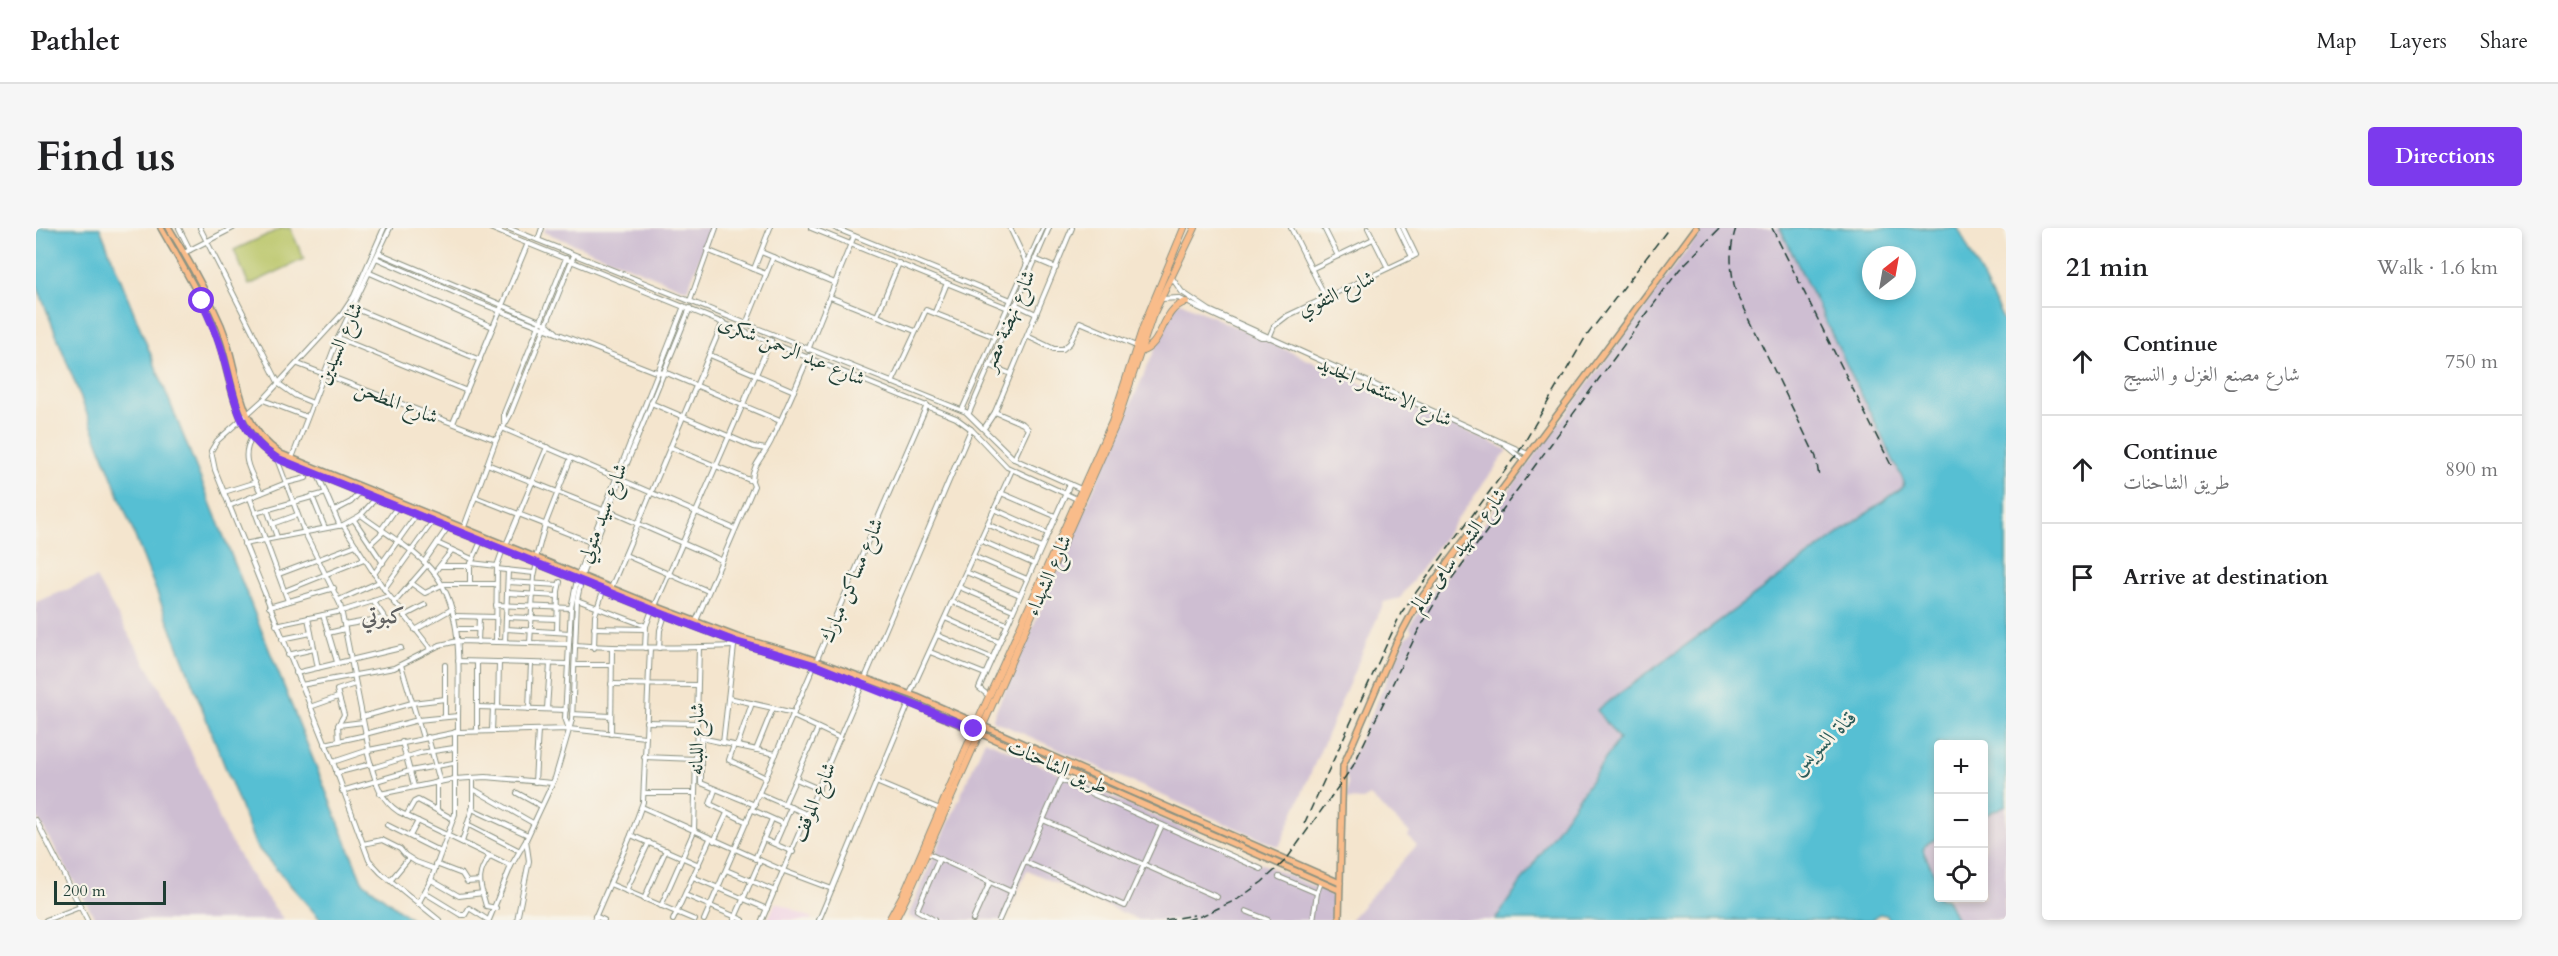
<!DOCTYPE html>
<html lang="en">
<head>
<meta charset="utf-8">
<style>
	:root { --surface:#fff; --page:#f6f6f6; --text:#202124; --muted:#757577; --line:#e0e0e0; --accent:#7c3aed }
	body { margin:0; font-family:Cardo,Amiri,serif; background:var(--page); color:var(--text) }
	.controls { position:absolute; right:18px; bottom:18px; display:grid; overflow:hidden; border-radius:6px; box-shadow:0 3px 9px #0003 }
	.controls button { width:54px; height:54px; display:grid; place-items:center; padding:0; border:0; border-bottom:2px solid var(--line); background:var(--surface); color:var(--text); font:30px sans-serif }
	.compass { position:absolute; left:1826px; top:18px; width:54px; height:54px; border-radius:50%; background:var(--surface); box-shadow:0 3px 9px #0003; rotate:31deg }
	.scale { position:absolute; left:18px; bottom:15px; width:112px; box-sizing:border-box; padding-left:6px; border:3px solid #1f3d34; border-top:0; font-size:16px; line-height:21px; white-space:nowrap; color:#1f3d34; -webkit-text-stroke:4px #f7f3e8; paint-order:stroke }
	.stop { position:absolute; width:18px; height:18px; margin:-14px; border:4px solid #7c3aed; border-radius:50%; background:#fff }
	.stop.end { background:#7c3aed; border-color:#fff; box-shadow:0 2px 6px #0008 }
	.list { margin:0; padding:0; list-style:none }
	h2 { display:flex; justify-content:space-between; align-items:center; height:78px; margin:0; padding:0 24px; font-size:26px }
	h2 small { font-size:20px; font-weight:400; color:var(--muted) }
	.list li { display:grid; grid-template-columns:39px 1fr auto; gap:18px; align-items:center; box-sizing:border-box; height:108px; padding:0 24px; border-top:2px solid var(--line) }
	.list b { display:block; font-size:22px; white-space:nowrap }
	.list p { margin:0; font-size:20px; white-space:nowrap; color:var(--muted) }
	.list em { font-size:20px; font-style:normal; color:var(--muted) }
	.icon { flex:none; width:33px; height:33px; fill:none; stroke:currentColor; stroke-width:2; stroke-linecap:round; stroke-linejoin:round }
	.map { position:relative; flex:none; width:1970px; height:692px; overflow:hidden; border-radius:6px }
	header { display:flex; align-items:center; gap:36px; box-sizing:border-box; height:84px; padding:0 30px; background:var(--surface); border-bottom:2px solid var(--line) }
	header strong { font-size:28px }
	nav { display:flex; gap:33px; margin-inline-start:auto; font-size:21px }
	.intro { display:flex; align-items:center; justify-content:space-between; box-sizing:border-box; height:144px; padding:0 36px }
	h1 { margin:0; font-size:42px }
	.button { padding:15px 27px; border-radius:6px; background:var(--accent); color:#fff; font-size:21px; font-weight:700 }
	main { display:flex; gap:36px; padding:0 36px }
	aside { flex:1; background:var(--surface); border-radius:6px; box-shadow:0 3px 9px #0003 }
	.map>svg:first-child { display:block }
	.built { fill:#f0d0e5 }
	.industrial { fill:#cebed2 }
	.green { fill:#b8c465; stroke:#6c804c; stroke-width:1.5 }
	.water { fill:#56bfd3; stroke:#3a7e84; stroke-width:1.5; fill-rule:evenodd }
	.lines { fill:none; stroke-linecap:round; stroke-linejoin:round }
	.minor-casing { stroke:#8a9181; stroke-width:6 }
	.major-casing { stroke:#8a9181; stroke-width:8 }
	.highway-casing { stroke:#8a9181; stroke-width:8 }
	.minor { stroke:#fff; stroke-width:4 }
	.major { stroke:#f9bc8a; stroke-width:5 }
	.highway { stroke:#f9bc8a; stroke-width:6 }
	.rail { stroke:#1f3d34; stroke-width:1.5; stroke-dasharray:9 4.5; stroke-linecap:butt }
	.route { stroke:#7c3aed; stroke-width:8 }
	.labels { text-anchor:middle; stroke-width:5; stroke-linejoin:round; paint-order:stroke }
	.street-label { font-size:20px; fill:#1f3d34; stroke:#f7f3e8 }
	.water-label { font-size:21px; font-style:italic; fill:#2d5e5c; stroke:#f7f3e8 }
	.quarter-label { font-size:22px; font-weight:bold; fill:#5f6060; stroke:#f7f3e8 }
</style>
</head>
<body>
<header>
<strong>Pathlet</strong>
<nav><a>Map</a><a>Layers</a><a>Share</a></nav>
</header>
<div class="intro"><h1>Find us</h1><a class="button">Directions</a></div>
<main>
<div class="map">
<svg width="1970" height="692" viewBox="0 0 1970 692">
	<rect width="100%" height="100%" fill="#f7f3e8"/>
	<filter id="ink" filterUnits="userSpaceOnUse"><feTurbulence type="fractalNoise" baseFrequency=".0167" numOctaves="2"/><feDisplacementMap in="SourceGraphic" scale="12" xChannelSelector="R" yChannelSelector="G"/><feConvolveMatrix kernelMatrix="1 2 1 2 8 2 1 2 1" color-interpolation-filters="sRGB"/></filter>
	<filter id="wash" filterUnits="userSpaceOnUse"><feTurbulence type="fractalNoise" baseFrequency=".008" numOctaves="4" result="noise"/><feDisplacementMap in="SourceGraphic" scale="24" xChannelSelector="R" yChannelSelector="G"/><feGaussianBlur stdDeviation="1.35" result="paint"/><feColorMatrix in="noise" values="0 0 0 0 0 0 0 0 0 0 0 0 0 0 0 0 0 1.4 0 .05"/><feComposite in="paint" operator="in"/></filter>
	<g filter="url(#wash)">
		<rect width="100%" height="100%" fill="#f4e5ce"/>
		<polygon class="built" points="740,674 776,690 775,692 732,692"/>
		<g class="industrial">
			<polygon points="510,0 676,0 651,62 508,4"/>
			<polygon points="1667,0 1744,0 1868,254 1867,259 1562,482 1583,511 1459,692 1314,692 1381,617 1372,608 1374,605 1334,568 1327,572 1311,571 1312,555 1309,545 1369,411 1376,404 1374,399 1377,392"/>
			<polygon points="1144,74 1472,222 1364,370 1348,374 1243,619 956,492 1138,78"/>
			<polygon points="60,350 124,460 163,540 189,604 219,654 248,692 60,692 0,587 0,374"/>
			<polygon points="949,512 1294,666 1297,671 1296,692 1103,692 991,642 969,692 880,692 872,688"/>
			<polygon points="1970,577 1970,670 1968,671 1970,692 1921,692 1910,670 1948,670 1948,588"/>
			<polygon points="1902,610 1902,655 1887,622 1890,616"/>
		</g>
		<polygon class="green" points="246,0 254,0 268,31 213,57 198,22"/>
		<g class="water">
			<polygon points="0,0 64,0 326,653 376,692 285,692 220,618 0,55"/>
			<path d="M1744,0H1922L1970,97V577L1948,588V516H1902V610L1890,616L1887,622L1902,655V670H1910L1921,692H1854L1850,687L1843,686L1835,692H1459L1583,511L1561,482L1867,259L1868,254ZM1835,27H1871V63H1835Z"/>
		</g>
	</g>
	<g filter="url(#ink)">
		<g class="lines">
			<defs>
				<g id="minor">
					<polyline points="143,0 154,22"/>
					<polyline points="164,0 243,156 260,168 277,175"/>
					<polyline points="348,0 318,68 306,86 227,172 181,213 175,223 179,242 297,534 333,632 345,645 403,692"/>
					<polyline points="454,0 920,190 935,201 971,239 1041,271"/>
					<polyline points="472,0 930,184 978,231 1045,261"/>
					<polyline points="775,0 972,80"/>
					<polyline points="799,0 975,72"/>
					<polyline points="974,0 991,36"/>
					<polyline points="1255,0 1290,70"/>
					<polyline points="1288,0 1302,28"/>
					<polyline points="1332,0 1352,40"/>
					<polyline points="1362,0 1376,29"/>
					<polyline points="502,12 506,0"/>
					<polyline points="671,22 730,46"/>
					<polyline points="725,24 799,55"/>
					<polyline points="148,25 197,0"/>
					<polyline points="343,25 511,96 520,104"/>
					<polyline points="340,30 434,71 617,143 633,146 744,193"/>
					<polyline points="999,31 1020,40"/>
					<polyline points="718,41 734,0"/>
					<polyline points="1275,41 1337,11"/>
					<polyline points="334,45 457,99"/>
					<polyline points="1136,50 1146,64 1173,82 1492,226"/>
					<polyline points="794,69 879,103"/>
					<polyline points="1126,71 1142,70 1225,109 1230,109"/>
					<polyline points="654,73 680,0"/>
					<polyline points="979,76 1000,86"/>
					<polyline points="318,80 444,132"/>
					<polyline points="899,84 911,55"/>
					<polyline points="841,88 863,35"/>
					<polyline points="710,96 737,29"/>
					<polyline points="991,108 1018,121 1027,121 1034,115 1044,94 1100,118"/>
					<polyline points="302,110 431,163"/>
					<polyline points="1233,110 1238,98 1251,88 1380,27 1367,0"/>
					<polyline points="772,122 818,8"/>
					<polyline points="674,127 758,163"/>
					<polyline points="262,136 460,212"/>
					<polyline points="953,137 975,146"/>
					<polyline points="856,155 890,82 959,109"/>
					<polyline points="227,172 271,189"/>
					<polyline points="615,175 718,219 730,221"/>
					<polyline points="926,182 1007,0"/>
					<polyline points="959,184 987,196 992,201 978,231"/>
					<polyline points="933,185 1013,0"/>
					<polyline points="468,194 468,185 530,30"/>
					<polyline points="417,195 492,15"/>
					<polyline points="949,199 959,184 1036,0"/>
					<polyline points="466,200 699,301"/>
					<path d="M216,210C203,230 216,246 225,265"/>
					<polyline points="1469,217 1488,233"/>
					<polyline points="634,219 716,253 718,258 660,393"/>
					<polyline points="256,230 302,110 354,0"/>
					<polyline points="241,231 268,303 304,376 333,522"/>
					<polyline points="451,236 567,282"/>
					<polyline points="282,247 304,298"/>
					<path d="M716,253C716,236 730,226 736,211C749,184 761,156 773,128"/>
					<polyline points="188,264 220,254"/>
					<polyline points="965,265 1019,288"/>
					<polyline points="276,268 289,300"/>
					<polyline points="439,269 554,314"/>
					<polyline points="214,270 252,373"/>
					<polyline points="193,278 250,255 270,250"/>
					<polyline points="231,281 241,309"/>
					<polyline points="958,281 1011,305"/>
					<polyline points="571,282 685,332"/>
					<polyline points="298,283 315,274 324,264"/>
					<polyline points="219,285 290,265"/>
					<path d="M325,287C347,304 375,319 394,340C432,381 421,452 422,503"/>
					<polyline points="318,292 347,335"/>
					<polyline points="236,296 261,287"/>
					<polyline points="951,296 1005,320"/>
					<polyline points="307,297 348,361 395,421"/>
					<polyline points="428,299 460,212 474,187 538,27"/>
					<polyline points="345,302 361,279"/>
					<polyline points="944,312 998,336"/>
					<polyline points="401,315 436,331"/>
					<polyline points="208,316 307,297 325,287 340,270"/>
					<polyline points="334,316 347,304"/>
					<polyline points="470,317 511,219"/>
					<polyline points="589,327 672,363"/>
					<polyline points="937,328 991,351"/>
					<polyline points="500,330 509,297 535,230"/>
					<polyline points="388,334 412,299"/>
					<polyline points="435,335 461,338"/>
					<polyline points="404,338 434,338"/>
					<polyline points="461,341 498,345"/>
					<polyline points="930,344 984,367"/>
					<polyline points="398,345 416,322"/>
					<polyline points="243,346 320,317"/>
					<polyline points="338,346 381,286"/>
					<polyline points="472,354 523,357"/>
					<polyline points="375,355 389,365 408,356 460,356"/>
					<polyline points="434,356 434,338 445,313"/>
					<polyline points="923,359 977,382"/>
					<polyline points="575,360 687,94"/>
					<polyline points="348,361 397,293"/>
					<polyline points="251,362 328,331"/>
					<polyline points="471,365 522,368"/>
					<polyline points="303,372 343,354"/>
					<polyline points="541,372 610,398"/>
					<polyline points="337,373 354,397"/>
					<polyline points="916,374 971,396"/>
					<polyline points="358,375 391,337"/>
					<polyline points="460,377 535,380"/>
					<polyline points="619,378 735,112"/>
					<polyline points="233,379 298,360"/>
					<polyline points="287,387 301,434"/>
					<polyline points="368,388 389,377"/>
					<polyline points="419,388 460,389"/>
					<polyline points="470,389 521,391"/>
					<polyline points="272,390 282,440"/>
					<polyline points="909,390 963,414"/>
					<polyline points="240,397 306,383 353,368"/>
					<polyline points="308,397 348,390"/>
					<polyline points="558,400 609,401"/>
					<polyline points="422,401 443,401"/>
					<polyline points="470,401 534,405"/>
					<polyline points="379,402 416,381"/>
					<polyline points="521,404 522,363 524,354"/>
					<polyline points="292,405 309,401"/>
					<polyline points="901,407 956,430"/>
					<polyline points="246,411 275,405"/>
					<polyline points="442,414 443,389"/>
					<polyline points="460,414 461,338 467,321"/>
					<polyline points="469,414 472,342"/>
					<polyline points="494,415 498,348 501,335"/>
					<path d="M539,417C592,421 645,420 698,418L700,414"/>
					<polyline points="558,420 559,387 567,363"/>
					<polyline points="609,420 610,398 616,382"/>
					<polyline points="623,420 624,402 629,387"/>
					<polyline points="894,424 949,446"/>
					<polyline points="252,427 278,421"/>
					<polyline points="422,433 532,436"/>
					<polyline points="365,437 387,510"/>
					<polyline points="409,437 409,489"/>
					<polyline points="539,437 575,437"/>
					<polyline points="260,445 365,420"/>
					<polyline points="575,456 661,457"/>
					<polyline points="265,457 358,440 404,417 422,413 533,416"/>
					<polyline points="874,466 976,242"/>
					<polyline points="953,468 943,460 1034,256"/>
					<polyline points="693,470 758,485"/>
					<polyline points="274,479 302,469"/>
					<polyline points="442,479 530,482"/>
					<polyline points="462,479 463,434"/>
					<polyline points="493,481 495,435"/>
					<polyline points="511,481 514,436"/>
					<polyline points="536,486 575,488"/>
					<polyline points="757,488 804,510"/>
					<polyline points="326,489 376,475 409,471"/>
					<polyline points="610,494 660,495"/>
					<polyline points="303,497 327,494"/>
					<polyline points="533,501 529,490 535,380 542,347 648,78"/>
					<polyline points="456,502 457,479"/>
					<polyline points="441,503 441,434"/>
					<polyline points="329,506 382,492 422,488"/>
					<polyline points="575,506 576,420"/>
					<polyline points="392,509 404,554"/>
					<polyline points="665,510 665,555 719,577"/>
					<polyline points="665,510 740,526"/>
					<polyline points="303,513 302,497 308,487 301,462 319,456"/>
					<polyline points="366,514 378,558"/>
					<polyline points="687,515 698,418"/>
					<polyline points="289,516 330,507"/>
					<polyline points="698,517 693,532 730,550"/>
					<polyline points="701,518 716,475"/>
					<polyline points="720,522 737,480"/>
					<path d="M331,523C338,546 341,570 363,584L475,638"/>
					<polyline points="608,529 659,531 665,528"/>
					<polyline points="297,534 333,522 422,504 533,501 609,509"/>
					<polyline points="336,540 384,525 418,520"/>
					<polyline points="300,545 335,536"/>
					<polyline points="760,551 783,561"/>
					<polyline points="1025,552 1225,641"/>
					<polyline points="401,554 401,582"/>
					<polyline points="499,554 502,502"/>
					<polyline points="840,554 904,581"/>
					<polyline points="439,562 497,595"/>
					<polyline points="679,562 674,576 711,594"/>
					<polyline points="306,563 374,543 417,535"/>
					<polyline points="481,565 505,578"/>
					<polyline points="608,565 658,565"/>
					<polyline points="344,566 418,551 450,549 516,555"/>
					<polyline points="724,566 773,587"/>
					<polyline points="748,577 782,500"/>
					<polyline points="606,579 748,643 796,661"/>
					<polyline points="436,581 492,607"/>
					<polyline points="717,582 748,596"/>
					<polyline points="370,588 378,574 382,572 417,591"/>
					<polyline points="0,592 51,692"/>
					<polyline points="1007,592 1181,669"/>
					<polyline points="431,596 482,622"/>
					<polyline points="351,597 405,624"/>
					<polyline points="595,607 663,637"/>
					<polyline points="374,608 382,593"/>
					<polyline points="727,611 757,624"/>
					<polyline points="678,613 691,585"/>
					<polyline points="426,614 437,578 437,550"/>
					<polyline points="327,616 346,612 364,621 369,627 380,634 399,641"/>
					<polyline points="739,616 755,579"/>
					<polyline points="891,625 976,664"/>
					<path d="M454,628C439,648 444,656 450,678L460,680"/>
					<polyline points="719,631 736,591"/>
					<polyline points="989,634 1089,678 1126,597"/>
					<polyline points="400,636 426,646 431,654 444,653"/>
					<polyline points="690,642 739,663"/>
					<polyline points="657,649 731,681"/>
					<polyline points="1243,649 1281,665"/>
					<polyline points="395,652 423,668 447,665"/>
					<polyline points="354,653 373,630"/>
					<polyline points="574,656 659,692"/>
					<polyline points="590,663 613,614"/>
					<polyline points="389,665 425,687 429,687 433,680 452,692"/>
					<polyline points="649,667 707,692"/>
					<polyline points="608,671 630,622"/>
					<polyline points="382,676 395,652 419,586 419,504"/>
					<polyline points="625,678 658,603 663,419"/>
					<polyline points="1210,683 1232,692"/>
					<polyline points="559,688 568,692"/>
					<polyline points="10,692 44,679"/>
					<polyline points="453,692 475,638 489,614"/>
					<polyline points="481,692 493,633 490,612 519,550 536,492 541,372 547,344 654,80"/>
					<polyline points="558,692 595,607 607,574 614,420"/>
					<polyline points="637,692 674,611"/>
					<polyline points="668,692 891,177"/>
					<polyline points="698,692 724,633"/>
					<polyline points="726,692 935,201"/>
					<polyline points="783,692 873,475"/>
					<polyline points="898,692 881,682 903,631"/>
					<polyline points="937,692 954,654"/>
					<polyline points="963,692 1029,542"/>
					<polyline points="1277,692 1281,665 1285,654"/>
				</g>
				<g id="major">
					<path d="M125,0C143,32 162,63 177,97C197,145 192,200 240,230L629,387L700,414L778,437L854,466L1303,662"/>
					<path d="M133,0C152,31 170,63 185,97C205,145 197,194 245,226L619,378L701,409L764,427L881,469L1304,655"/>
					<polyline points="1303,692 1307,538 1360,415 1381,376 1660,0"/>
				</g>
				<g id="highway">
					<path d="M1104,124C1129,117 1124,81 1150,74"/>
					<polyline points="853,692 870,661 941,495 1076,194 1107,99 1148,0"/>
					<polyline points="859,692 877,656 1081,194 1116,89 1159,0"/>
				</g>
			</defs>
			<use href="#minor" class="minor-casing"/>
			<use href="#major" class="major-casing"/>
			<use href="#highway" class="highway-casing"/>
			<use href="#minor" class="minor"/>
			<use href="#major" class="major"/>
			<use href="#highway" class="highway"/>
			<g class="rail">
				<path d="M1700,0C1693,21 1694,39 1699,61L1780,229L1783,249"/>
				<polyline points="1736,0 1855,237"/>
				<polyline points="1268,596 1365,385 1484,222 1549,110 1633,0"/>
				<polyline points="1129,692 1158,687"/>
				<polyline points="1150,692 1165,688 1202,671 1226,654 1250,632 1317,538 1381,405 1403,368 1643,42 1684,0"/>
			</g>
		</g>
	</g>
	<g class="lines" filter="url(#ink)">
		<path class="route" d="M166,73C173,89 180,104 185,121C199,164 198,204 240,230L629,387L700,414L778,437L938,501"/>
	</g>
	<g class="labels">
		<g class="street-label">
			<text transform="translate(1300 65) rotate(-25)" y="7">شارع التقوي</text>
			<text transform="translate(972 92) rotate(-67)" y="7">شارع نهضة مصر</text>
			<text transform="translate(303 115) rotate(-66)" y="7">شارع السيدين</text>
			<text transform="translate(756 122) rotate(22)" y="7">شارع عبد الرحمن شكرى</text>
			<text transform="translate(1349 163) rotate(24)" y="7">شارع الاستثمار الجديد</text>
			<text transform="translate(361 174) rotate(21)" y="7">شارع المطحن</text>
			<text transform="translate(566 285) rotate(-69)" y="7">شارع سيد متولي</text>
			<text transform="translate(1422 322) rotate(-54)" y="7">شارع الشهيد سامى سالم</text>
			<text transform="translate(1012 347) rotate(-66)" y="7">شارع الشهداء</text>
			<text transform="translate(815 352) rotate(-67)" y="7">شارع مساكن مبارك</text>
			<text transform="translate(660 511) rotate(-89)" y="7">شارع اللبانه</text>
			<text transform="translate(1022 538) rotate(24)" y="7">طريق الشاحنات</text>
			<text transform="translate(777 574) rotate(-67)" y="7">شارع الموقف</text>
		</g>
		<g class="water-label">
			<text transform="translate(1787 514) rotate(-43)" y="7">قناة السويس</text>
		</g>
		<g class="quarter-label">
			<text x="347" y="395">كبوتي</text>
		</g>
	</g>
</svg>
<div class="controls">
<button>+</button>
<button>−</button>
<button><svg class="icon" aria-label="locate" viewBox="0 0 24 24"><circle cx="12" cy="12" r="6"/><path d="M12 2v4M12 18v4M2 12h4M18 12h4"/></svg></button>
</div>
<svg class="compass" viewBox="-18 -18 36 36"><path d="M0-13l5 13h-10z" fill="#e53935"/><path d="M0 13l5-13h-10z" fill="#757577"/></svg>
<div class="scale">200 m</div>
<div class="stop" style="left:166px;top:73px"></div>
<div class="stop end" style="left:938px;top:501px"></div>
</div>
<aside>
<h2>21 min<small>Walk · 1.6 km</small></h2>
<ul class="list">
<li><svg class="icon" aria-label="ahead" viewBox="0 0 24 24"><path d="M12 20V5M6 11l6-6 6 6"/></svg><div><b>Continue</b><p>شارع مصنع الغزل و النسيج</p></div><em>750 m</em></li>
<li><svg class="icon" aria-label="ahead" viewBox="0 0 24 24"><path d="M12 20V5M6 11l6-6 6 6"/></svg><div><b>Continue</b><p>طريق الشاحنات</p></div><em>890 m</em></li>
<li><svg class="icon" aria-label="arrive" viewBox="0 0 24 24"><path d="M6 21V4h12l-3 4 3 4H6"/></svg><div><b>Arrive at destination</b></div></li>
</ul>
</aside>
</main>
</body>
</html>
